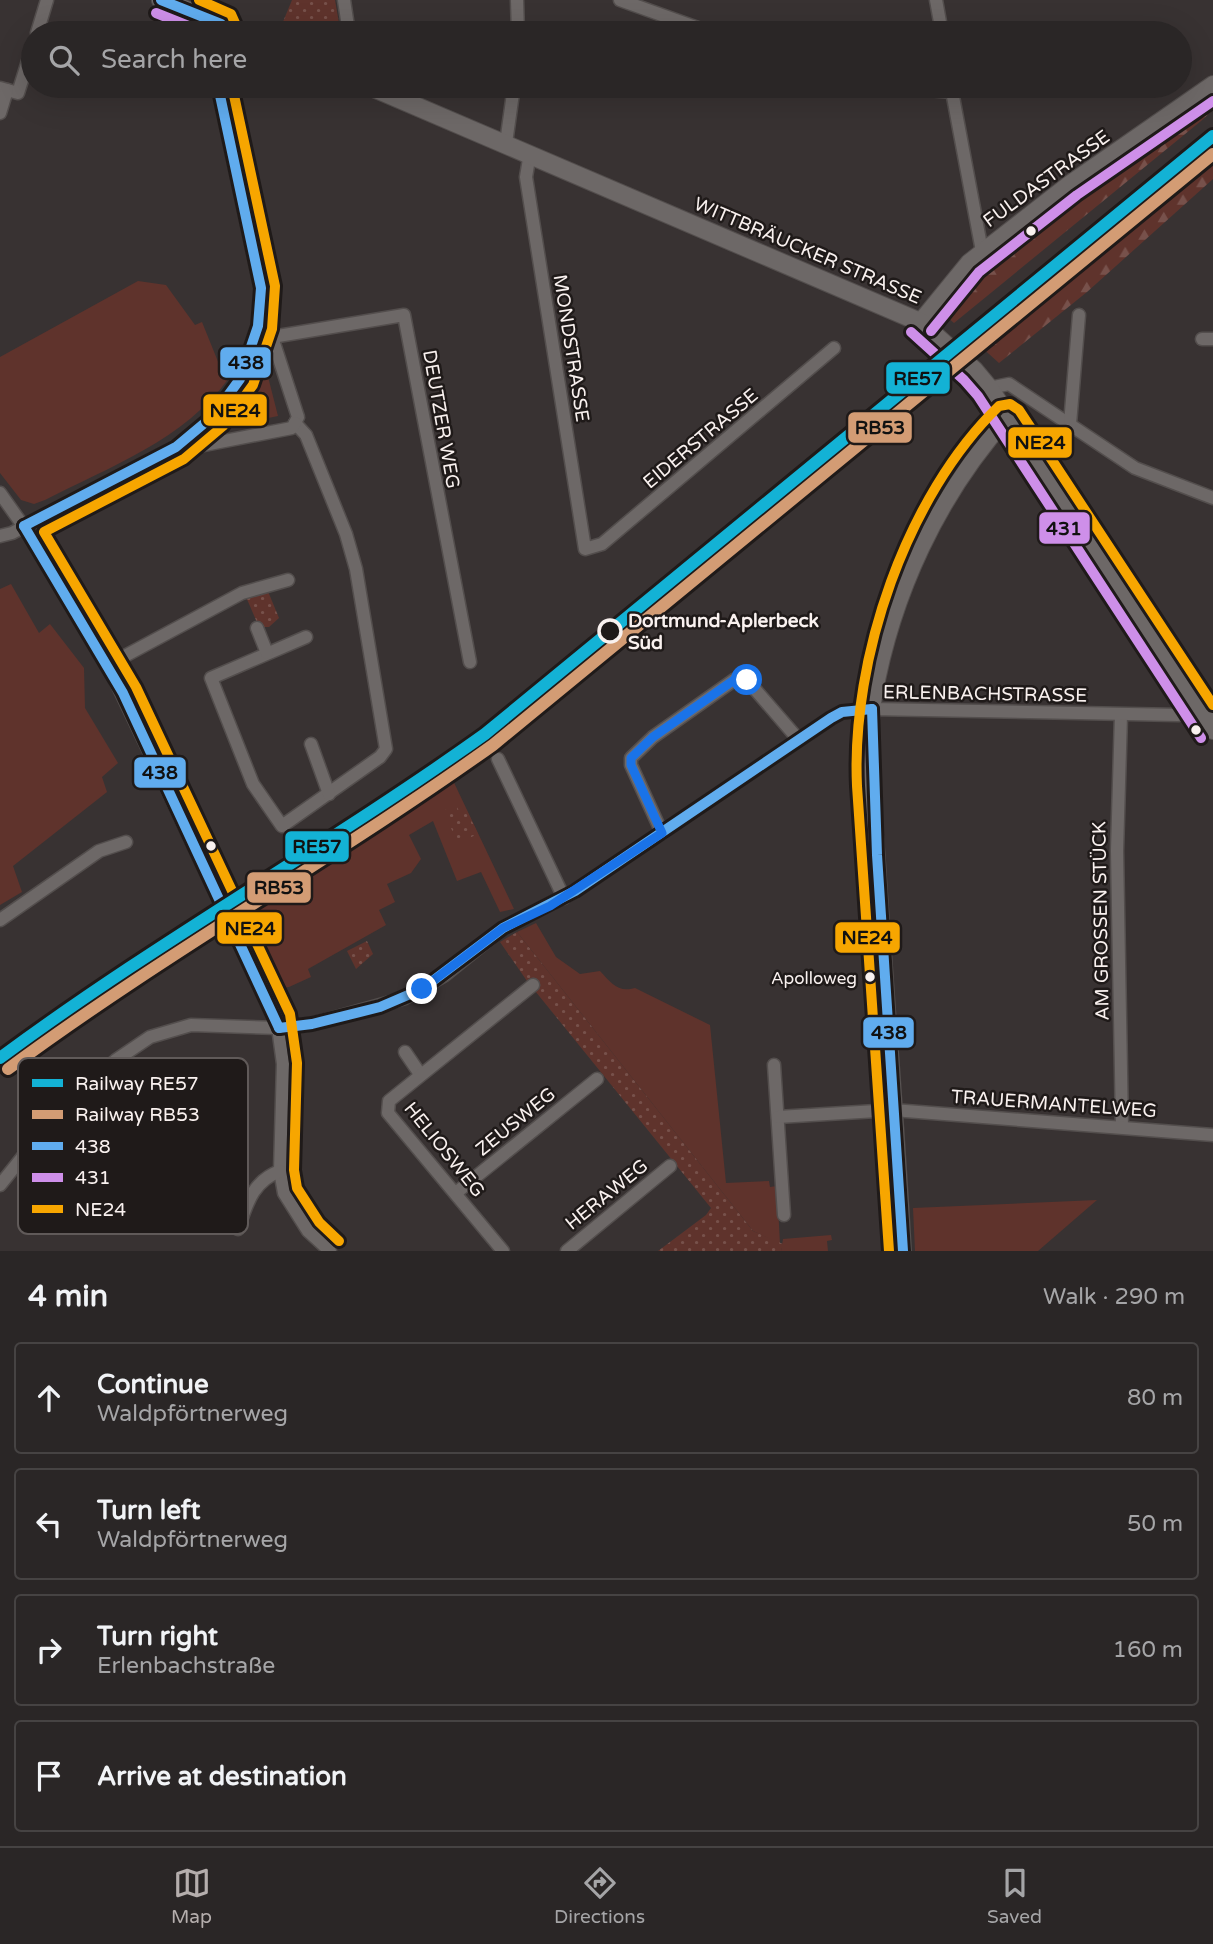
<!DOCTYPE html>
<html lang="en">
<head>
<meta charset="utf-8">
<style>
	:root { --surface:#2a2626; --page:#322e2e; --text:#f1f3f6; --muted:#a5a5a7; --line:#464343; --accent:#b5aead }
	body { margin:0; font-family:"Varela Round",sans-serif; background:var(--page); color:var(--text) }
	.stop { position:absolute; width:21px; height:21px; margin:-16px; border:5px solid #1a73e8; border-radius:50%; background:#fff }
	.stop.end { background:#1a73e8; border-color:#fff; box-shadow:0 2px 7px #0008 }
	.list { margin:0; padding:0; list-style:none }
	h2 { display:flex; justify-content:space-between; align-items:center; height:91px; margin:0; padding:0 28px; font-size:30px }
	h2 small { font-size:23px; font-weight:400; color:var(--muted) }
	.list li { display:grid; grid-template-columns:46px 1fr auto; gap:21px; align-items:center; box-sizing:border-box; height:112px; margin:0 14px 14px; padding:0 14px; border:2px solid var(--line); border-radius:7px }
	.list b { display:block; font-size:26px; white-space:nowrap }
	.list p { margin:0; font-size:23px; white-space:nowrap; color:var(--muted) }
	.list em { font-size:23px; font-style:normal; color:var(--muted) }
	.icon { flex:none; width:38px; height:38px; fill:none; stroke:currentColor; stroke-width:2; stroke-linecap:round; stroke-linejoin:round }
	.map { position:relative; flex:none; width:1213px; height:1251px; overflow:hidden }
	.search { position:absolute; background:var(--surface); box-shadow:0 7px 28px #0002; left:21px; right:21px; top:21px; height:77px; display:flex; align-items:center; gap:18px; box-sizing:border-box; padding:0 24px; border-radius:38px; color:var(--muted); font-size:26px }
	.sheet { height:595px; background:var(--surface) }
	nav { display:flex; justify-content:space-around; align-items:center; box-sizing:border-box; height:98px; border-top:2px solid var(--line); background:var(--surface); font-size:19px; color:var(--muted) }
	nav a { display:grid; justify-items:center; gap:4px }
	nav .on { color:var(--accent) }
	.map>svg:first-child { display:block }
	.green { fill:#5f332c }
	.forest { fill:url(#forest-firs) }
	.park { fill:url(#park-dots) }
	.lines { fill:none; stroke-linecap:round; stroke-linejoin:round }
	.minor-casing { stroke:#534e4d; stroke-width:15 }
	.tertiary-casing { stroke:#534e4d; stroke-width:18 }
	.secondary-casing { stroke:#534e4d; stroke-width:20 }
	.minor { stroke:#6d6867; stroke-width:12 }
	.tertiary { stroke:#6d6867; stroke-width:16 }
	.secondary { stroke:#6d6867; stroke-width:18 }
	.bus-1-casing { stroke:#1f1a19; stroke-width:16 }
	.bus-2-casing { stroke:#1f1a19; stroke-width:16 }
	.bus-3-casing { stroke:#1f1a19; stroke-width:16 }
	.bus-1 { stroke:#60acee; stroke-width:10 }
	.bus-2 { stroke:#ce8fe9; stroke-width:10 }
	.bus-3 { stroke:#f7a600; stroke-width:10 }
	.rail-1-casing { stroke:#1f1a19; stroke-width:18 }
	.rail-2-casing { stroke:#1f1a19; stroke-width:18 }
	.rail-1 { stroke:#13b2d5; stroke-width:12 }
	.rail-2 { stroke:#d39c74; stroke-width:12 }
	.route { stroke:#1a73e8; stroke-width:9 }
	.bus-dot { fill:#f9f1ef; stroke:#1f1a19; stroke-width:2.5 }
	.stop-dot { fill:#1f1a19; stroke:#f9f1ef; stroke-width:3.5 }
	.labels { text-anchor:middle; stroke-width:5; stroke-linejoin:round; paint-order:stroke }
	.bus-label { font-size:17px; fill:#f9f1ef; stroke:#1f1a19; text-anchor:end }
	.street-label { font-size:19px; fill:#f9f1ef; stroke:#1f1a19 }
	.stop-label { font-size:19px; font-weight:bold; fill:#f9f1ef; stroke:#1f1a19; text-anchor:start }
	.key { fill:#1f1a19; stroke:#605a59; stroke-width:2 }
	.key-label { font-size:19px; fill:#f9f1ef }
	.line-badge { stroke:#1f1a19; stroke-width:2.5 }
	.pale-badge-label { font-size:19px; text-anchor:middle; font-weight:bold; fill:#111 }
</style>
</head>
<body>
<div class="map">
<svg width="1213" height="1251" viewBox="0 0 1213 1251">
	<defs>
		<pattern id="forest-firs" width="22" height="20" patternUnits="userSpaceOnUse" patternTransform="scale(1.75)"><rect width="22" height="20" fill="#5f332c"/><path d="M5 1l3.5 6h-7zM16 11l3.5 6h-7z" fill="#77514b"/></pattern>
		<pattern id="park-dots" width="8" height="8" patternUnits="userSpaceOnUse" patternTransform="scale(1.75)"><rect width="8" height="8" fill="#5f332c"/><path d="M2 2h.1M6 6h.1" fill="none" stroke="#77514b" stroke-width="1.8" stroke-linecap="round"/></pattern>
	</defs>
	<rect width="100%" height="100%" fill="#383232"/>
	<g class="green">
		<path d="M138,281L166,285L195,325L202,322L221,369L229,378C184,440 111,466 45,500L34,504L21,500L0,473V357Z"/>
		<polygon points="262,353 278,416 220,428 219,422 237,401 242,402"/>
		<polygon points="11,584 39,633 50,624 84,668 85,708 118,763 102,777 107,792 13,866 22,892 0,905 0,589"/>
		<polygon points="448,770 514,909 500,912 481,872 457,881 433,821 409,835 421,859 411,873 387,884 395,902 379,910 386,925 308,969 311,977 289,987 274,989 242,903"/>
		<path d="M536,923L556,957L580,974L600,971C611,983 618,993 635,988L710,1025L726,1183L769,1181L770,1187L777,1186L780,1244L753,1231L517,932Z"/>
		<polygon points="1097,1200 1038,1251 915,1251 913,1208"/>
		<polygon points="831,1235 832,1240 827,1241 828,1251 781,1251 783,1239"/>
	</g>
	<g class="forest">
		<polygon points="1213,95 1213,110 1201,121 954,323 940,311 1028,234"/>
		<polygon points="1213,147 1213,179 1087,292 999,363 979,345"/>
	</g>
	<g class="park">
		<polygon points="292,0 335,0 339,23 335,33 292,33 280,29"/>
		<polygon points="267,589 279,618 269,627 259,627 246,597"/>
		<polygon points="456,805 459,811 466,809 478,834 458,843 443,811"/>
		<polygon points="517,932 753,1231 783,1244 781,1251 658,1251 706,1215 711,1208 527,981 500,942"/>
		<polygon points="367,941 373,954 356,969 347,951"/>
	</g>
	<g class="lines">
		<defs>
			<g id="minor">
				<polyline points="344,0 349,33"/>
				<polyline points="517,0 518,33"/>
				<polyline points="620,0 712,33"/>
				<polyline points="936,0 942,33"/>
				<polyline points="37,33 47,0"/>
				<polyline points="882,86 952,92"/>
				<polyline points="951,86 982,251"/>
				<polyline points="0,88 18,93 33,45"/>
				<polyline points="0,113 7,90"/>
				<polyline points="506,143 514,86"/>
				<polyline points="530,153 526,177 585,549 602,544 834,348"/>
				<polyline points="267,332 272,337 298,417 295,423"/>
				<polyline points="272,337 404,315 470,662"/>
				<polyline points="1202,339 1213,339"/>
				<polyline points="989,388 1009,384 1135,468 1213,498"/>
				<polyline points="295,423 306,435 346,534 356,569 386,749 380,757 282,826 253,784 211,678 306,637"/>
				<polyline points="1070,424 1079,315"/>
				<polyline points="176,447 194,447 292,428 295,423"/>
				<polyline points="0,493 36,544 108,665 277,1020 283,1064 280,1171 284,1193 308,1231 330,1251"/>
				<polyline points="0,536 12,533 176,447 213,416 240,379 258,326 261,288 218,86"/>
				<polyline points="257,628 267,653"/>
				<polyline points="108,665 242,593 288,580"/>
				<polyline points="1121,715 1117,851 1122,1127"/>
				<polyline points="311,744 329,794"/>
				<polyline points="498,759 564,898"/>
				<polyline points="662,833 631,765 631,758 653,737 734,680 741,677 747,680 798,739"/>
				<polyline points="0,920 99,851 126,842"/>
				<polyline points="405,1052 420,1074"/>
				<polyline points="774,1065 784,1215"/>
				<polyline points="778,1117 893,1110 1213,1135"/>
				<polyline points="0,1185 37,1139 84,1089 116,1060 150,1037 191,1025 279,1028 312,1024 405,998 445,975 503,928 575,891 831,718 842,712 872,709 1178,715 1198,707"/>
				<polyline points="457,1192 597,1079"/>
				<path d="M238,1229C247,1203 253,1181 280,1171"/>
				<polyline points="503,1251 388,1113 389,1101 533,985"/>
				<polyline points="567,1251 670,1166"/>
			</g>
			<g id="tertiary">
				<polyline points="920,322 969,262 1069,184 1213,84"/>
				<path d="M903,1251C896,1126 886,1001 878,876C875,818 864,753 874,696C892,594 938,495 1007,418"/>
			</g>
			<g id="secondary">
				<polyline points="161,0 243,33"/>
				<polyline points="369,86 920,322 974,370 989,388 1213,730"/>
			</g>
		</defs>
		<use href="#minor" class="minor-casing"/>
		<use href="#tertiary" class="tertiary-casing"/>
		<use href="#secondary" class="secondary-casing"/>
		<use href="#minor" class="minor"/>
		<use href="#tertiary" class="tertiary"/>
		<use href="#secondary" class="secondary"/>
		<defs>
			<g id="bus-1">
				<polyline points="161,0 221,24"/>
				<polyline points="24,526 176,447 213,416 240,379 258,326 261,288 218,86"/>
				<polyline points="24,526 123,693 279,1028"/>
				<polyline points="872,709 877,855 903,1251"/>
				<polyline points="279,1028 312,1024 380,1007 422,989 503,928 575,891 831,718 842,712 872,709"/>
			</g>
			<g id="bus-2">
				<polyline points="156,13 206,33"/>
				<polyline points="931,331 979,272 1077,195 1213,101"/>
				<polyline points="911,332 964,380 978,396 1201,738"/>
			</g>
			<g id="bus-3">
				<polyline points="199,0 231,14 235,23 233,33"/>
				<polyline points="232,86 275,286 272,329 253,385 223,426 184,459 44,532 136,687 290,1014 297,1063 294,1170 297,1188 319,1222 339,1241"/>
				<path d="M889,1251L857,786C851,659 906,496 999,406L1010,404L1019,410L1213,705"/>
			</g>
		</defs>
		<use href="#bus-1" class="bus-1-casing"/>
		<use href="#bus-2" class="bus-2-casing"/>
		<use href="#bus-3" class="bus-3-casing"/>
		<use href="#bus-1" class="bus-1"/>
		<use href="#bus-2" class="bus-2"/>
		<use href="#bus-3" class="bus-3"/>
		<defs>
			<path id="rail-1" d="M0,1058C156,942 327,847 485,734L1213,136"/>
			<path id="rail-2" d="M8,1069C165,953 335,858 493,745L1213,154"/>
		</defs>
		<use href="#rail-1" class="rail-1-casing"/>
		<use href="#rail-2" class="rail-2-casing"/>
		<use href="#rail-1" class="rail-1"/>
		<use href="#rail-2" class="rail-2"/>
	</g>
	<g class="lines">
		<polyline class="route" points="422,989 503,928 550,906 662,833 631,765 631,758 653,737 734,680 741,677 747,680"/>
	</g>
	<g class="bus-dot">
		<circle cx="1031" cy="231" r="6"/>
		<circle cx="1196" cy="730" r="6"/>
		<circle cx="211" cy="846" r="6"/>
		<circle cx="870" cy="977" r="6"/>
	</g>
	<circle class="stop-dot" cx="610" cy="631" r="11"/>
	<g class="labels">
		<g class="bus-label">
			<text x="857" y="984">Apolloweg</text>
		</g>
		<g class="street-label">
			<text transform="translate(1046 178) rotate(-36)" y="7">FULDASTRASSE</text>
			<text transform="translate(808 250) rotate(23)" y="7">WITTBRÄUCKER STRASSE</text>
			<text transform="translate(572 348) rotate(81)" y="7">MONDSTRASSE</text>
			<text transform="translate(442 419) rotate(80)" y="7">DEUTZER WEG</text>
			<text transform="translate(700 438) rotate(-40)" y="7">EIDERSTRASSE</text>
			<text transform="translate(985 693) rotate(1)" y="7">ERLENBACHSTRASSE</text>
			<text transform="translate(1100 921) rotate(-91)" y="7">AM GROSSEN STÜCK</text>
			<text transform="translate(1054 1103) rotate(4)" y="7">TRAUERMANTELWEG</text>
			<text transform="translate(515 1121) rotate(-39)" y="7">ZEUSWEG</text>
			<text transform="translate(445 1149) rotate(51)" y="7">HELIOSWEG</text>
			<text transform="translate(606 1194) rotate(-39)" y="7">HERAWEG</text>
		</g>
		<g class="stop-label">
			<text x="628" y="627">Dortmund-Aplerbeck<tspan x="628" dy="22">Süd</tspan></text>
		</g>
	</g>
	<rect x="18" y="1058" width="230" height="176" rx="10" class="key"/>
	<rect x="32" y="1079" width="31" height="8" fill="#13b2d5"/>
	<rect x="32" y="1110" width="31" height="9" fill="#d39c74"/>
	<rect x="32" y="1142" width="31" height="8" fill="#60acee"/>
	<rect x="32" y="1173" width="31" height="9" fill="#ce8fe9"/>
	<rect x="32" y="1205" width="31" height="8" fill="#f7a600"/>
	<g class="key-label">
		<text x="75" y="1090">Railway RE57</text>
		<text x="75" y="1121">Railway RB53</text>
		<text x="75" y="1153">438</text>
		<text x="75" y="1184">431</text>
		<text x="75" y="1216">NE24</text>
	</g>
	<g class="line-badge">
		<rect x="219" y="346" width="53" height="33" rx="7" fill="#60acee"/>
		<rect x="885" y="361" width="66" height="34" rx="7" fill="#13b2d5"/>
		<rect x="202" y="393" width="66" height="34" rx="7" fill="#f7a600"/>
		<rect x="847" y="411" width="66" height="33" rx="7" fill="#d39c74"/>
		<rect x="1007" y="426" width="66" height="33" rx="7" fill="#f7a600"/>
		<rect x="1038" y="511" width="53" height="34" rx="7" fill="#ce8fe9"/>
		<rect x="133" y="756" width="54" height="33" rx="7" fill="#60acee"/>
		<rect x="284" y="830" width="66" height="33" rx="7" fill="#13b2d5"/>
		<rect x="246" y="871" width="66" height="33" rx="7" fill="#d39c74"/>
		<rect x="216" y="911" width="67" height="34" rx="7" fill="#f7a600"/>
		<rect x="834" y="921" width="67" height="33" rx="7" fill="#f7a600"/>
		<rect x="862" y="1016" width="53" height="33" rx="7" fill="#60acee"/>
	</g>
	<g class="pale-badge-label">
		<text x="246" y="369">438</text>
		<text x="918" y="385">RE57</text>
		<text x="235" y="417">NE24</text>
		<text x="880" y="434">RB53</text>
		<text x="1040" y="449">NE24</text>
		<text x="1064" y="535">431</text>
		<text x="160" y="779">438</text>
		<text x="317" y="853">RE57</text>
		<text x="279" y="894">RB53</text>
		<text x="250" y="935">NE24</text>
		<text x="867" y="944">NE24</text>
		<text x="889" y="1039">438</text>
	</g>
</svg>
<div class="stop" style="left:747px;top:680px"></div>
<div class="stop end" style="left:422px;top:989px"></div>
<div class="search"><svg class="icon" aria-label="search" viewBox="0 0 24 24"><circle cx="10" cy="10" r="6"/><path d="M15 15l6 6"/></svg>Search here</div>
</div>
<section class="sheet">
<h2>4 min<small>Walk · 290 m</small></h2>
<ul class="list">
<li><svg class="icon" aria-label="ahead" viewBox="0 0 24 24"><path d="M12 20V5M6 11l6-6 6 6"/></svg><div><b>Continue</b><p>Waldpförtnerweg</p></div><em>80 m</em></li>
<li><svg class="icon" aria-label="left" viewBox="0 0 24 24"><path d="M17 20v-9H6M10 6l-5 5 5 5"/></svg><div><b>Turn left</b><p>Waldpförtnerweg</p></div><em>50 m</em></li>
<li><svg class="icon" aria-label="right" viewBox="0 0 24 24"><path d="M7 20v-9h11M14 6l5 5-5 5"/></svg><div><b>Turn right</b><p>Erlenbachstraße</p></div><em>160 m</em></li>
<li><svg class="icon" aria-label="arrive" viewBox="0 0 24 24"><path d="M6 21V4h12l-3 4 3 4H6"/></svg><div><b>Arrive at destination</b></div></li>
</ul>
</section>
<nav>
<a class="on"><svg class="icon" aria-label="map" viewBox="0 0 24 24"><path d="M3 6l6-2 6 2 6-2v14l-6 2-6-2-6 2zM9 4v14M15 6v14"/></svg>Map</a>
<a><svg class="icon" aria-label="directions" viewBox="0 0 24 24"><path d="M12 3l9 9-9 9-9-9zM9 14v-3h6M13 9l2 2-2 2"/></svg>Directions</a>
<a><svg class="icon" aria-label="saved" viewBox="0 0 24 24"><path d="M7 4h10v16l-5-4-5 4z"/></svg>Saved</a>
</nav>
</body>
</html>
